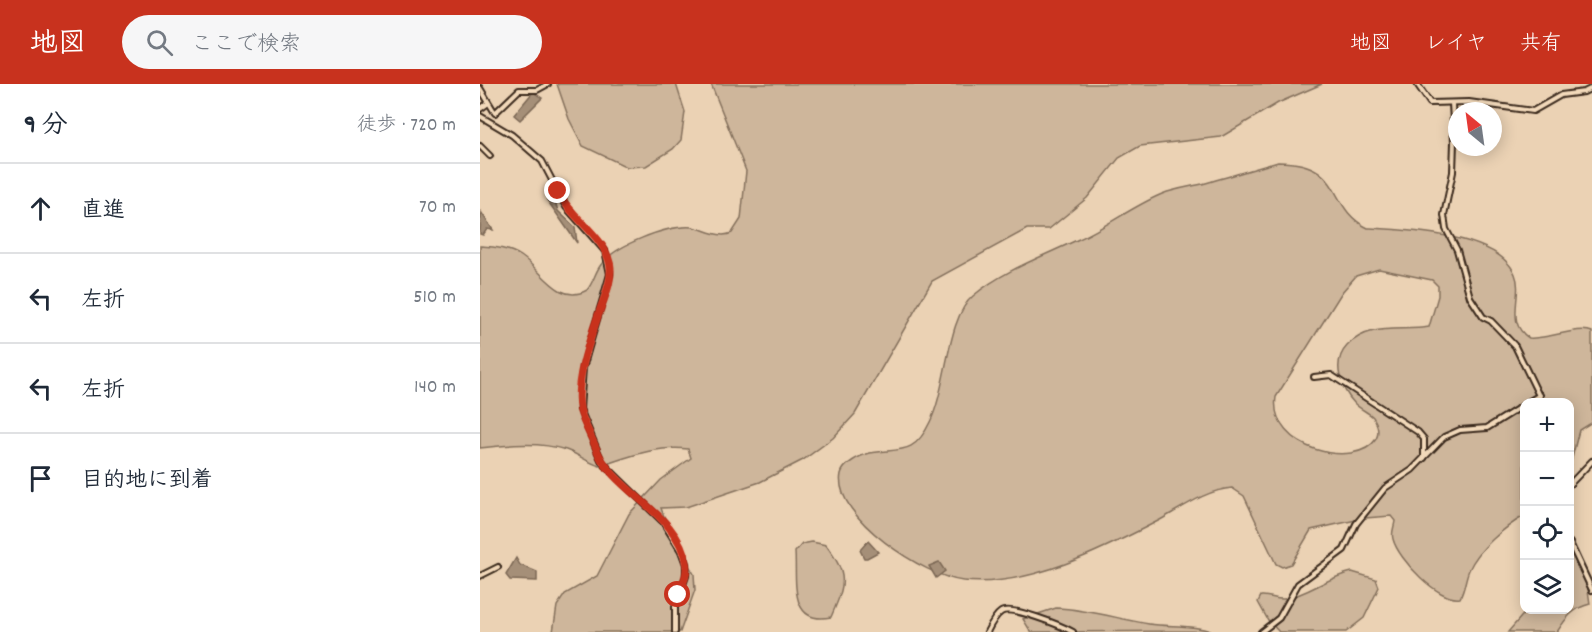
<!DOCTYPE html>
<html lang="ja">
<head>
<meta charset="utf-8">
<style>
	:root { --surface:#fff; --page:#f6f6f7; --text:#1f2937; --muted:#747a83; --line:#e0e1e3; --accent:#c8321e }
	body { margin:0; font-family:Dekko,"Klee One",sans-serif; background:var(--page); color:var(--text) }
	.controls { position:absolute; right:18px; bottom:18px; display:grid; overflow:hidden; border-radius:12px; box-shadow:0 3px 15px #0003 }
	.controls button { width:54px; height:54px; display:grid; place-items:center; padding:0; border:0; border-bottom:2px solid var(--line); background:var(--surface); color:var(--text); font:30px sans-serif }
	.compass { position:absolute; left:968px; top:18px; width:54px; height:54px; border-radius:50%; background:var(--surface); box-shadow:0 3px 15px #0003; rotate:331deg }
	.stop { position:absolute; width:18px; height:18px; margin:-14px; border:4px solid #c8321e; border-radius:50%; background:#fff }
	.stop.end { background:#c8321e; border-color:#fff; box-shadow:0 2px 6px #0008 }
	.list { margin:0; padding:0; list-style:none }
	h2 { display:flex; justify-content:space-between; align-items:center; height:78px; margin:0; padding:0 24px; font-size:26px }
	h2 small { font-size:20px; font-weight:400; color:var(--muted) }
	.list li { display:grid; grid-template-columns:39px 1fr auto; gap:18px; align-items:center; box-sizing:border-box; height:90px; padding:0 24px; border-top:2px solid var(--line) }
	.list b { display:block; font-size:22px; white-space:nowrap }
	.list em { font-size:20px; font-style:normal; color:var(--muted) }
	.icon { flex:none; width:33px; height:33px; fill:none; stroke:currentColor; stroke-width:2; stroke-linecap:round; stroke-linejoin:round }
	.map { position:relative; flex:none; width:1112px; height:548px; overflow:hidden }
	header { display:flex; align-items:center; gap:36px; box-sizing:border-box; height:84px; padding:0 30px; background:var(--accent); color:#fff }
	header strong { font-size:28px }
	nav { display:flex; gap:33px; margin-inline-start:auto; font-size:21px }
	.search { width:420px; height:54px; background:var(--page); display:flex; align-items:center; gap:15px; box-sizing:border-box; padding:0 21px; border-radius:33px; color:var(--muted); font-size:22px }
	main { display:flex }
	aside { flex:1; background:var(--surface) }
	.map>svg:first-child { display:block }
	.green { fill:#ceb69b; stroke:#84705c; stroke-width:1.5; fill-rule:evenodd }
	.water { fill:#a58f78; stroke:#7b6754; stroke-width:1.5 }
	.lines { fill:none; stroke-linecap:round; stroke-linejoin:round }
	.minor-casing { stroke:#3b2a1e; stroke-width:8 }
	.minor { stroke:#f2d9ba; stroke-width:4 }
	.route { stroke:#c8321e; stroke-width:8 }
</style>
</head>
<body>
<header>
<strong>地図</strong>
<div class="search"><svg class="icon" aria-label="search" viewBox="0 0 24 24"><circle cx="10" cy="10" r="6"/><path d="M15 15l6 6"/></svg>ここで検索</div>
<nav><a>地図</a><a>レイヤ</a><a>共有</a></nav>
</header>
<main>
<aside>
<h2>9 分<small>徒歩 · 720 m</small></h2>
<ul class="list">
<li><svg class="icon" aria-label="ahead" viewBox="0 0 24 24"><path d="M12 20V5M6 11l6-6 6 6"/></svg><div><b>直進</b></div><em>70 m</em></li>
<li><svg class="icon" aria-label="left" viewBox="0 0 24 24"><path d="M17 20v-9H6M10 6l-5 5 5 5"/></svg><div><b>左折</b></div><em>510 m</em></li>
<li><svg class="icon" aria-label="left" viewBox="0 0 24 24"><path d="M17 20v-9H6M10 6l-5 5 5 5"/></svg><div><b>左折</b></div><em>140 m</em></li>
<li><svg class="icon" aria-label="arrive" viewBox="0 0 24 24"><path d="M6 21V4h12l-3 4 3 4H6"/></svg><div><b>目的地に到着</b></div></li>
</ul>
</aside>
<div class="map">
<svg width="1112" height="548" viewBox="0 0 1112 548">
	<rect width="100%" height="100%" fill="#ebd2b4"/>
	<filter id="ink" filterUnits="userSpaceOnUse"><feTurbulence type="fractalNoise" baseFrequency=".0167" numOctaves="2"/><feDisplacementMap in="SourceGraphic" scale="12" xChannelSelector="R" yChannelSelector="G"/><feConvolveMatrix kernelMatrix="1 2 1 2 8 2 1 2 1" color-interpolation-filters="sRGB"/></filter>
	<g filter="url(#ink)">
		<g class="green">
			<polygon points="77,0 196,0 205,28 201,56 193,65 166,82 147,83 103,62 89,35"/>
			<path d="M231,0H842L798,19L741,53L660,62L639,74L607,114L569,145H547L452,197L375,330L353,354L323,376L280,398L206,423L181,424L190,450L214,490L215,506L200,548H73L77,522L85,510L117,492L149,430L181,396L211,374L208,365C178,361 148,373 120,382C108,379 98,370 86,366C58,357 28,361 0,364V162C14,163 29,164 41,172C62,186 79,222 107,206C113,199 115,189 120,182C134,161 188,141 212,143C225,145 239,155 252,149L261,135L266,87Z"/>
			<path d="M798,78C866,78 845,123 888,144C927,146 1018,150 1035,190C1044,211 1024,238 1049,254C1068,256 1099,241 1112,248V338L1099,346L1090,382V318H1044V432C1025,443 998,465 989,486C985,495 985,505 980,514C959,518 918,475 913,455C911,449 914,444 915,437L911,432L885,434L831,446L811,480L802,483L796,480L764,412L752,404C726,406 702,424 680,436C624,465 548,504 483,497C446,493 352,433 361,390C363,380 381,371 390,369C420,364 434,372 450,338C467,304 467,233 493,212C524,186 564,172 599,155C628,142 653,122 682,110C695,105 709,103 722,100C748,93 773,85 798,78ZM899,185L952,196L958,202V212L949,243C921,248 889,238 867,262C851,279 861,305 875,320C880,325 888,328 893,333C897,339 900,348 896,355C877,386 788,366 796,313L862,208L876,192Z"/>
			<path d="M332,458L346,461C368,491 366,499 351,533C308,542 317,495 315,468L322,460Z"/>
			<path d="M1090,464L1105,485L1110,520C1093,524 1086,534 1077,548H1028L1047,526H1090Z"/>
			<path d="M872,488L896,495L899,503L884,534L866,548H799L788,536L778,518L781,512C789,511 796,516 804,515C829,510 848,493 872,488Z"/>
			<path d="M576,524C608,525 638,535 669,540C689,543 712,540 730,547L551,548L543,535Z"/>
		</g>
		<g class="water">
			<polygon points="53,8 62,14 40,36 34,31"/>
			<polygon points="74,114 78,127 95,143 97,159 67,116"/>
			<polygon points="1,128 13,146 7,145 3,151 0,150"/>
			<polygon points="388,457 398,468 387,474 384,474 380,466"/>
			<polygon points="36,474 40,481 57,488 57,497 30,496 26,491"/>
			<polygon points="459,478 465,487 456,494 449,482"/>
		</g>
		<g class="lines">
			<defs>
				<g id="minor">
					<polyline points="937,0 950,19 989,18 1053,27 1081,11 1104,8 1112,4"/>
					<polyline points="0,4 15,29 39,6 57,6 68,0"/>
					<polyline points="972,19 974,58 973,88 964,131 966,145 977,166 990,213 1003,233 1011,237 1035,262 1062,318"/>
					<polyline points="0,25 7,20"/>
					<polyline points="0,32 32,51 62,77 86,123 125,167 130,190 103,284 100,325 122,378 183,438 201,467 206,480 206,492 195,523 195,548"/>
					<polyline points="0,62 10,72"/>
					<polyline points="834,293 851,291 938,348 944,355 944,374"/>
					<polyline points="1048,318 1060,311"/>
					<polyline points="1090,400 1112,377"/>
					<polyline points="1090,459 1112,506"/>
					<polyline points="0,492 18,483"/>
					<path d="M507,548C510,542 515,532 521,528C531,521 582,542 593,548"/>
					<polyline points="781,548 799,534 818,500 864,466 876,440 905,404 932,386 964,353 980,346 1007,344 1044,321"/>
				</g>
			</defs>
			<use href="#minor" class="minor-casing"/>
			<use href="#minor" class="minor"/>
		</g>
	</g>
	<g class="lines" filter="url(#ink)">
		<path class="route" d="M78,107C90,134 124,151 130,180C133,196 124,214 119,229C110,255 94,299 100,326C103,338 111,352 116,364C133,409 199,428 206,480C208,491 202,501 198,511"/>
	</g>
</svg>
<div class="controls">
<button>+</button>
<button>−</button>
<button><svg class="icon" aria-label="locate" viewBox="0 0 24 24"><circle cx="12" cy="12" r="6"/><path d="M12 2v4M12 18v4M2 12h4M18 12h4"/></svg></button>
<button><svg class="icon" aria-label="layers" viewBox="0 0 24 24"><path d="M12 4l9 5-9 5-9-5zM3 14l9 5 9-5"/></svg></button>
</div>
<svg class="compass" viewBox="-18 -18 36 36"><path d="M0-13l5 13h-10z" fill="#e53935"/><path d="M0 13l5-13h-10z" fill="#747a83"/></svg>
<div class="stop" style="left:198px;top:511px"></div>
<div class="stop end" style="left:78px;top:107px"></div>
</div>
</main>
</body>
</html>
